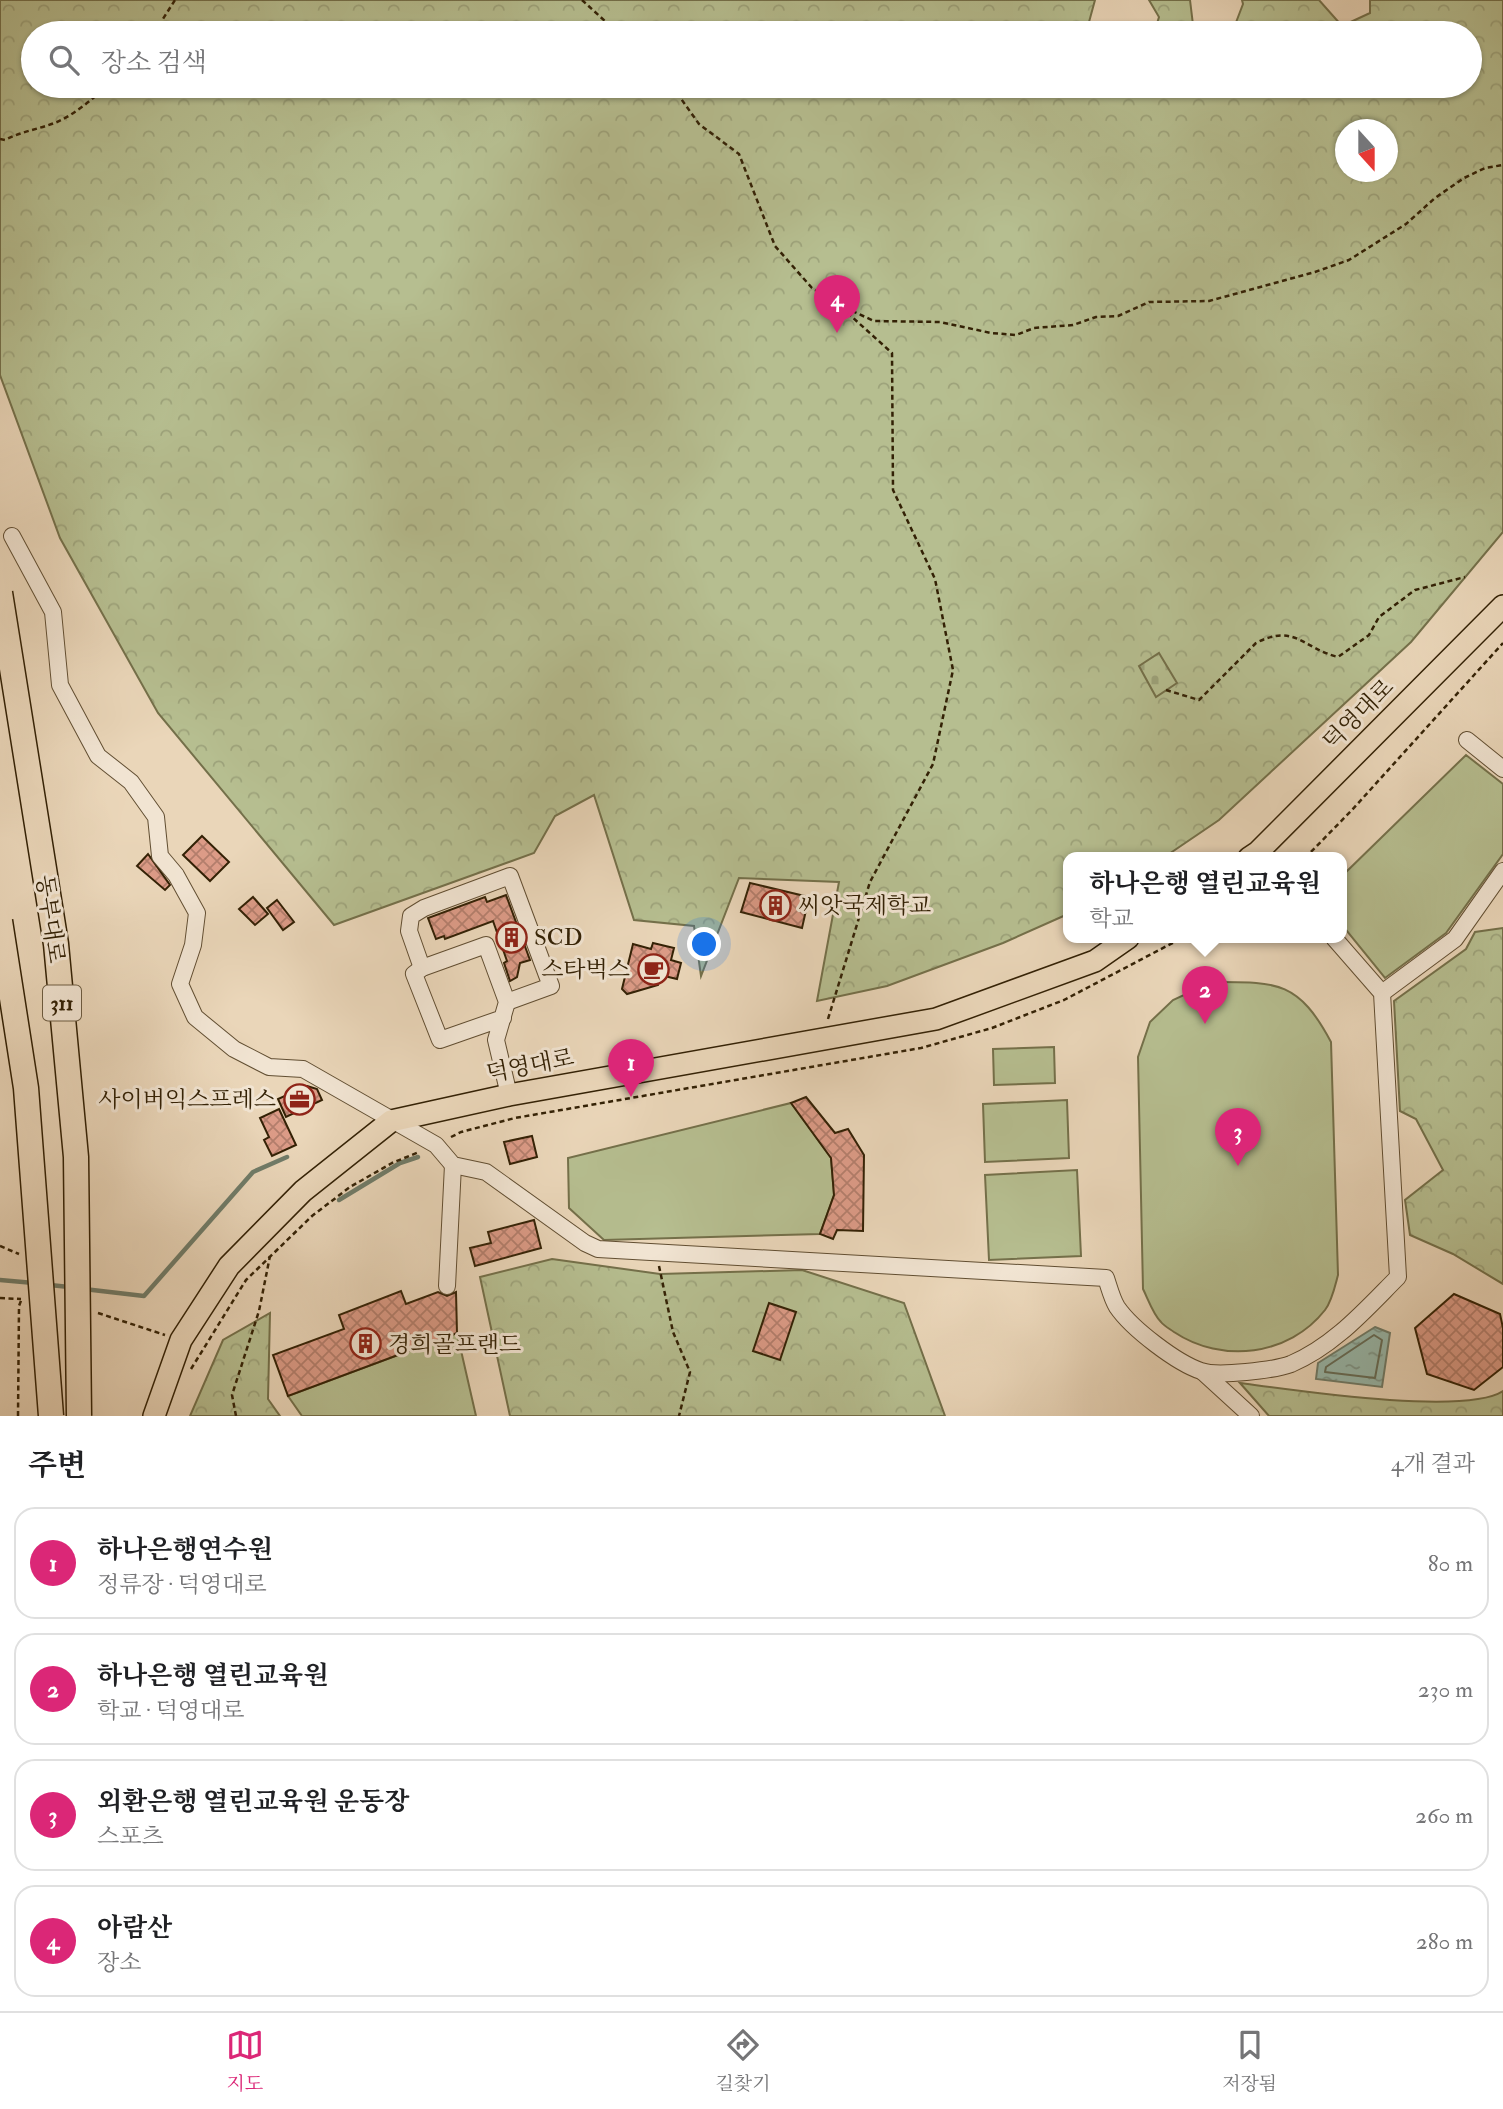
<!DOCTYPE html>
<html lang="ko">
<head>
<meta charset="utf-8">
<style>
	:root { --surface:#fff; --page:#f2f2f2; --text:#202124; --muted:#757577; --line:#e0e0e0; --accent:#db2777 }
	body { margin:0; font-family:"IM FELL Double Pica","Noto Serif KR",serif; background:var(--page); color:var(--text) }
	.compass { position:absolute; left:1335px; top:119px; width:63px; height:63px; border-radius:50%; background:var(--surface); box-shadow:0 2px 5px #0004; rotate:159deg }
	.you { position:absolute; left:705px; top:945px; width:24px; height:24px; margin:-18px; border:5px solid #fff; border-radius:50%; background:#1a73e8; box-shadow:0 0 0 10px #1a73e833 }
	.badge { display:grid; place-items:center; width:46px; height:46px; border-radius:50%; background:var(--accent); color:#fff; font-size:23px; font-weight:700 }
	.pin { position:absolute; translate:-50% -58px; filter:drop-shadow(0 2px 4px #0008) }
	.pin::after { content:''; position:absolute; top:37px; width:24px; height:21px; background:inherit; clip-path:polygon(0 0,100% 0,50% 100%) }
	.popup { position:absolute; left:1063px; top:852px; width:284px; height:91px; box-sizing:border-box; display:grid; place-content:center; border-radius:14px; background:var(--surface); filter:drop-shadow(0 2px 5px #0005); font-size:23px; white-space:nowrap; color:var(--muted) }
	.popup b { font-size:26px; color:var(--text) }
	.popup::after { content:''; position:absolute; left:50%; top:100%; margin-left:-14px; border:14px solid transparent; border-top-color:var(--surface) }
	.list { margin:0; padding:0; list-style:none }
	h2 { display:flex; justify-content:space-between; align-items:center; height:91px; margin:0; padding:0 28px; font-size:30px }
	h2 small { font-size:23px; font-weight:400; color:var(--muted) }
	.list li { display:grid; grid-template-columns:46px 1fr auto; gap:21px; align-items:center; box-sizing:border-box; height:112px; margin:0 14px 14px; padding:0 14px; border:2px solid var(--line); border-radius:21px }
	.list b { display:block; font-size:26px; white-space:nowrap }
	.list p { margin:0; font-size:23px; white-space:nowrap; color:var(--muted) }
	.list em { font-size:23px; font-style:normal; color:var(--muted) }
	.icon { flex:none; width:38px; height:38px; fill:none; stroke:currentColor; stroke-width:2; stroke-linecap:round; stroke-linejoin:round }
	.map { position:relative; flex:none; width:1503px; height:1416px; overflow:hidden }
	.search { position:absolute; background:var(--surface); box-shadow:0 2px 5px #0004; left:21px; right:21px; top:21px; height:77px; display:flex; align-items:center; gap:18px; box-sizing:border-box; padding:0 24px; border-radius:38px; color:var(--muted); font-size:26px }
	.sheet { height:595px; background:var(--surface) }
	nav { display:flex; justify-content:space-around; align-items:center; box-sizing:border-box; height:98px; border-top:2px solid var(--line); background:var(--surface); font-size:19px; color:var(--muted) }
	nav a { display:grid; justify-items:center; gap:4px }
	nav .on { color:var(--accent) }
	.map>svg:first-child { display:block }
	.green { fill:#b6be90; stroke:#74704a; stroke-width:2 }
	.forest { fill:url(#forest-crowns); stroke:#74704a; stroke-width:2; fill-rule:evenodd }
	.cemetery { fill:url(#cemetery-stones); stroke:#74704a; stroke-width:2 }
	.water { fill:url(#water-ripples); stroke:#707c69; stroke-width:2 }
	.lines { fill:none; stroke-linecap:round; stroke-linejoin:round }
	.shore { stroke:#666d58; stroke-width:2 }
	.stream { stroke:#707c69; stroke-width:4.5 }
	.building { fill:url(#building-cross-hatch); stroke:#332105; stroke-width:2 }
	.minor-casing { stroke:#614e32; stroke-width:18 }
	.major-casing { stroke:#332105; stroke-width:24 }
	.path { stroke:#332105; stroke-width:2.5; stroke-dasharray:5 3.5; stroke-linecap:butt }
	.minor { stroke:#f1e4d2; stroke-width:16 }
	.major { stroke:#ead6b9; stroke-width:21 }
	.highway-bridge-casing { stroke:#332105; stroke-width:27; stroke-linecap:butt }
	.highway-bridge { stroke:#ead6b9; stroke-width:24 }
	.labels { text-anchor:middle; stroke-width:6; stroke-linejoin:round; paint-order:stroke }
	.shield { fill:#f1e4d2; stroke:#6c5c42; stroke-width:2 }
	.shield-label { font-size:21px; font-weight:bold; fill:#332105 }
	.street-label { font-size:23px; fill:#332105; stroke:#f1e4d2 }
	.poi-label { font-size:23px; fill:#332105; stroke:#f1e4d2; text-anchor:start }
</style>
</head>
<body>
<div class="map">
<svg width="1503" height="1416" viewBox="0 0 1503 1416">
	<defs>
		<pattern id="forest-crowns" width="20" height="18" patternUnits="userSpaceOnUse" patternTransform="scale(1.75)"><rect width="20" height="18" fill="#b6be90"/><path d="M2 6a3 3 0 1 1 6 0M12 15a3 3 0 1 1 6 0" fill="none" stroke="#9da37b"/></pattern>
		<pattern id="cemetery-stones" width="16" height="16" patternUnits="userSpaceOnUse" patternTransform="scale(1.75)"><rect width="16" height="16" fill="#b6be90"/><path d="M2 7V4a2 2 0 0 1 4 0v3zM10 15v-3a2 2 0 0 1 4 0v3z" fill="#9da37b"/></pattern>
		<pattern id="water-ripples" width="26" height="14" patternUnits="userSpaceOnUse" patternTransform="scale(1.75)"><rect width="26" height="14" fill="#98b9ac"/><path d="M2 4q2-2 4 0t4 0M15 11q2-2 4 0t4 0" fill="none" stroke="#7d968a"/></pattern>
		<pattern id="building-cross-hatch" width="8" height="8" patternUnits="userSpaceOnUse" patternTransform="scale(1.75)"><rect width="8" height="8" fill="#dc9b87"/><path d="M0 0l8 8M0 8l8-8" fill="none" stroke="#b37e6c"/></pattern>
	</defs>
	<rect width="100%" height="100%" fill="#ead6b9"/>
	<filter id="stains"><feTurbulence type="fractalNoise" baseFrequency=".00286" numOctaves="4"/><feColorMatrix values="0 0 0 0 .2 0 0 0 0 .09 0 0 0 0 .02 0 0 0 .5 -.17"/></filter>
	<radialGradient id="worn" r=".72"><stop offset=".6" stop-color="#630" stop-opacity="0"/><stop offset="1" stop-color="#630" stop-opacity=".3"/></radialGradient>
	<g class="green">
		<polygon points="1466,755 1503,784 1503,854 1446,933 1385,978 1342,925 1342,876"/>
		<path d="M1212,982C1276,982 1298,980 1331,1042L1338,1275C1335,1286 1332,1301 1325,1310C1289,1356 1222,1364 1174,1332C1170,1329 1164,1326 1161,1322C1153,1314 1148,1299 1143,1289L1138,1057L1150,1022L1173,1000Z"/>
		<polygon points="1054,1047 1055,1083 994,1085 993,1049"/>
		<polygon points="1067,1100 1069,1158 985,1162 983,1104"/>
		<polygon points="791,1103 831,1158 834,1195 820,1234 604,1240 569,1208 568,1158"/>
		<polygon points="1077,1170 1081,1256 989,1260 985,1175"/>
		<polygon points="457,1333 476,1416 302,1416 288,1396"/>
	</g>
	<g class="forest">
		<path d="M0,0H1095L1086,33H33V86H1470V33H1232L1243,4L1242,0H1319L1342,26L1370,13V0H1503V532L1411,642L1219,820L1163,858H1068V914L1003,943L887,986L817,1001L839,882L739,878L701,976L694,926L634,920L594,795L555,816L534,853L334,925L158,713L60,538L0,375ZM1346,130H1388V172H1346Z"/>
		<polygon points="1149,0 1190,0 1194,33 1154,33 1159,17"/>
		<polygon points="1503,928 1503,1284 1453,1254 1410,1235 1405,1200 1443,1170 1416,1119 1400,1111 1394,1001 1466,949 1475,932"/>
		<polygon points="552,1259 660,1274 802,1270 904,1303 945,1416 510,1416 480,1277"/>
		<polygon points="270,1313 268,1399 280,1416 190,1416 223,1340"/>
		<path d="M1240,1383C1293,1390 1465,1416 1503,1391V1416H1269Z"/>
	</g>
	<polygon class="cemetery" points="1159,653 1177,683 1156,697 1139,666"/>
	<polygon class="water" points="1375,1327 1390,1333 1382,1387 1316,1379 1318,1363"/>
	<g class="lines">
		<polygon class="shore" points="1374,1335 1382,1340 1375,1378 1325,1372 1326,1367"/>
		<g class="stream">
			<polyline points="339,1200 400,1163 418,1157"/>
			<polyline points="0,1280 34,1283"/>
			<polyline points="50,1285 69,1287"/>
			<polyline points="84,1289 144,1296 253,1172 287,1157"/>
		</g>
	</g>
	<g class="building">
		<polygon points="202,836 229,862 210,881 183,855"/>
		<polygon points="148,854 170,885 165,890 137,866"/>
		<polygon points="750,883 809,897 802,928 741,912"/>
		<polygon points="506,895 530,960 520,963 517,977 510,981 504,963 507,961 493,921 445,939 444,936 436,939 428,918 485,897 487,902"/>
		<polygon points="253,897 268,914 255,925 239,909"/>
		<polygon points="277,900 294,922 283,930 267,908"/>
		<polygon points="653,943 674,948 671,960 681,963 677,979 660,975 658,985 627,994 622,989 633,944 651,949"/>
		<polygon points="307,1086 317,1089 322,1100 286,1117 278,1099"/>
		<polygon points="806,1097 835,1133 848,1129 864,1155 863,1231 837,1230 833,1239 820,1234 834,1195 831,1158 791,1103"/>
		<polygon points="279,1109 296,1145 272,1156 264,1140 269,1137 260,1118"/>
		<polygon points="532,1136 537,1157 510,1164 504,1142"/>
		<polygon points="534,1220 541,1248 475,1266 470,1248 491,1243 488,1232"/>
		<polygon points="401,1291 406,1304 438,1292 447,1296 456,1292 457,1333 288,1396 273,1355 344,1329 339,1315"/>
		<polygon points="1454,1294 1500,1314 1503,1328 1503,1367 1474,1390 1427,1374 1415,1328"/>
		<polygon points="769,1303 796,1312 780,1360 753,1351"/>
	</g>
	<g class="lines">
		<defs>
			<g id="minor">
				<path d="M12,536L53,612L60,685L98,756L131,782L156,817L160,856L176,875L197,913L193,945L180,984L195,1017L234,1049L269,1067L303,1069L436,1145L453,1165L486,1172L585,1243L598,1249L1106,1278C1109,1287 1112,1299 1117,1307C1132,1329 1177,1363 1201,1371C1217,1377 1275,1370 1291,1364C1334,1346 1366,1309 1398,1277L1382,993L1334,938"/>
				<polyline points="1467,740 1503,769"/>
				<polyline points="422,968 409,931 411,916 424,908 510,876 551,986 507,1002"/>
				<polyline points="1382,993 1455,939 1503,871"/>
				<polyline points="503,1018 440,1040 414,974 422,968 486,945 507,1002 496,1040 509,1095"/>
				<polyline points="447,1286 453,1165"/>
				<polyline points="1203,1372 1251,1416"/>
			</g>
			<g id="major">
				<polyline points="1249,858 1258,852 1503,606"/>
				<polyline points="154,1416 181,1340 229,1266 303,1191 391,1121 509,1095 936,1019 1095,961 1128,938"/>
			</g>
		</defs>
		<use href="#minor" class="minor-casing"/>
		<use href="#major" class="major-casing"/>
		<g class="path">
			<polyline points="582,0 618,33"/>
			<polyline points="154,33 175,0"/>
			<polyline points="672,86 699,124 739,154 775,246 812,288 837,304 874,321 940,322 991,333 1016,335 1034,328 1073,325 1096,317 1118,316 1149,302 1209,301 1315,272 1349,260 1406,224 1435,198 1464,178 1485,168 1503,165"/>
			<path d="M0,139L5,140C22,131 40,129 57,122C75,114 93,99 106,86"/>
			<path d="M1166,690L1199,700L1256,643C1295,623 1302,648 1338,657L1369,635L1379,617L1415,590L1465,577"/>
			<polyline points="1305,858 1352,810 1503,643"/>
			<polyline points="828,1019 870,882 933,764 953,670 935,579 893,490 892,353 841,307"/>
			<polyline points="451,1137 461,1132 515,1118 921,1048 992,1028 1064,1000 1182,938"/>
			<polyline points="0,1246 19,1254"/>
			<polyline points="659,1266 673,1332 690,1372 679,1416"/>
			<polyline points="0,1298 21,1299"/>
			<polyline points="98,1313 165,1335"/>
			<polyline points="191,1369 246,1280 312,1216 350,1187 392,1163 419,1152"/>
			<polyline points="18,1416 19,1306 22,1298"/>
			<polyline points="236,1416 232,1395 259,1311 270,1256"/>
		</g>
		<use href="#minor" class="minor"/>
		<use href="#major" class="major"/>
		<defs>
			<g id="highway-bridge">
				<polyline points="0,593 56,944 76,1157 79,1416"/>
				<polyline points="0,921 26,1088 51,1416"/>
			</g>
		</defs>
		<use href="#highway-bridge" class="highway-bridge-casing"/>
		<use href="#highway-bridge" class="highway-bridge"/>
	</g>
	<defs>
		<symbol id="building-ring" viewBox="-11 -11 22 22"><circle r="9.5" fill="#f1e4d2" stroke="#8f2418" stroke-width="1.5"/><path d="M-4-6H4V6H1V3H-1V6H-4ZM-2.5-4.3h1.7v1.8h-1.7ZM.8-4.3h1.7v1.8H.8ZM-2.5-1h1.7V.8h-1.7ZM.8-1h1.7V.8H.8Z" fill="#8f2418"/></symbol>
		<symbol id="cafe-ring" viewBox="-11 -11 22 22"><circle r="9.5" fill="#f1e4d2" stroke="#8f2418" stroke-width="1.5"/><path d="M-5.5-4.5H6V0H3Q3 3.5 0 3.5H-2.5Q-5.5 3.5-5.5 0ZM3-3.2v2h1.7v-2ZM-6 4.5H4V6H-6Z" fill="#8f2418"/></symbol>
		<symbol id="office-ring" viewBox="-11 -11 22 22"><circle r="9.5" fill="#f1e4d2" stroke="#8f2418" stroke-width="1.5"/><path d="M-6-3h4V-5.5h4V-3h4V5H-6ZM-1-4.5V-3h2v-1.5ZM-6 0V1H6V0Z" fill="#8f2418"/></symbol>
	</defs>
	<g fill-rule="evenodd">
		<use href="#building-ring" x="758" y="888" width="35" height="35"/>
		<use href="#building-ring" x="494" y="920" width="35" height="35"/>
		<use href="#cafe-ring" x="636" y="952" width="35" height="35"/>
		<use href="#office-ring" x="282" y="1082" width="35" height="35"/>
		<use href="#building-ring" x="348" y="1326" width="35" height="35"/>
	</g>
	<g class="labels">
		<rect class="shield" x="43" y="985.5" width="38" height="35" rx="5"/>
		<g class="shield-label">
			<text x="62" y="1010">311</text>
		</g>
		<g class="street-label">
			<text transform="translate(1358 714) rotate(-45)" y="8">덕영대로</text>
			<text transform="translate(51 919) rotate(82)" y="8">동부대로</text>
			<text transform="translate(530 1065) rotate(-11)" y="8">덕영대로</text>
		</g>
		<g class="poi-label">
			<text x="798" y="913">씨앗국제학교</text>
			<text x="534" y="945">SCD</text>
			<text x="630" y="977" text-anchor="end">스타벅스</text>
			<text x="276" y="1107" text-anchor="end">사이버익스프레스</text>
			<text x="388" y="1352">경희골프랜드</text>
		</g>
	</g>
	<rect width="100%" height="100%" filter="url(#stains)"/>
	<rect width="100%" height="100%" fill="url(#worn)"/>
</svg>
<svg class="compass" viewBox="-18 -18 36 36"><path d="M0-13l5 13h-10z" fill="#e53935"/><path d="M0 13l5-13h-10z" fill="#757577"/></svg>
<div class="you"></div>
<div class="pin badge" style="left:631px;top:1097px">1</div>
<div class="pin badge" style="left:1205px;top:1024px">2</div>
<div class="popup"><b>하나은행 열린교육원</b>학교</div>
<div class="pin badge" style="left:1238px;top:1166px">3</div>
<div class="pin badge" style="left:837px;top:333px">4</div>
<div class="search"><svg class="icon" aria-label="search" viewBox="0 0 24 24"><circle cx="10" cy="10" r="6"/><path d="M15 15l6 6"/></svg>장소 검색</div>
</div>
<section class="sheet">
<h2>주변<small>4개 결과</small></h2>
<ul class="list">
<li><span class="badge">1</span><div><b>하나은행연수원</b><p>정류장 · 덕영대로</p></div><em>80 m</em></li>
<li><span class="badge">2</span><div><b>하나은행 열린교육원</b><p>학교 · 덕영대로</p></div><em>230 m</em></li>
<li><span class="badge">3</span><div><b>외환은행 열린교육원 운동장</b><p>스포츠</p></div><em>260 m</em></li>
<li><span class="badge">4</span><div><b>아람산</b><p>장소</p></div><em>280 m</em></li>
</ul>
</section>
<nav>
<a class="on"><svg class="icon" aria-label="map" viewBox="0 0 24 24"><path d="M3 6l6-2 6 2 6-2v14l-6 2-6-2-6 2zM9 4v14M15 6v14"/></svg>지도</a>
<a><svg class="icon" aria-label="directions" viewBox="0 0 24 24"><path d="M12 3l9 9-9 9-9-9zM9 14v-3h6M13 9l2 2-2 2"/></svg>길찾기</a>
<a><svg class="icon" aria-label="saved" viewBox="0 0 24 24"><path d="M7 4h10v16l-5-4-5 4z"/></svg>저장됨</a>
</nav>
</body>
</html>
